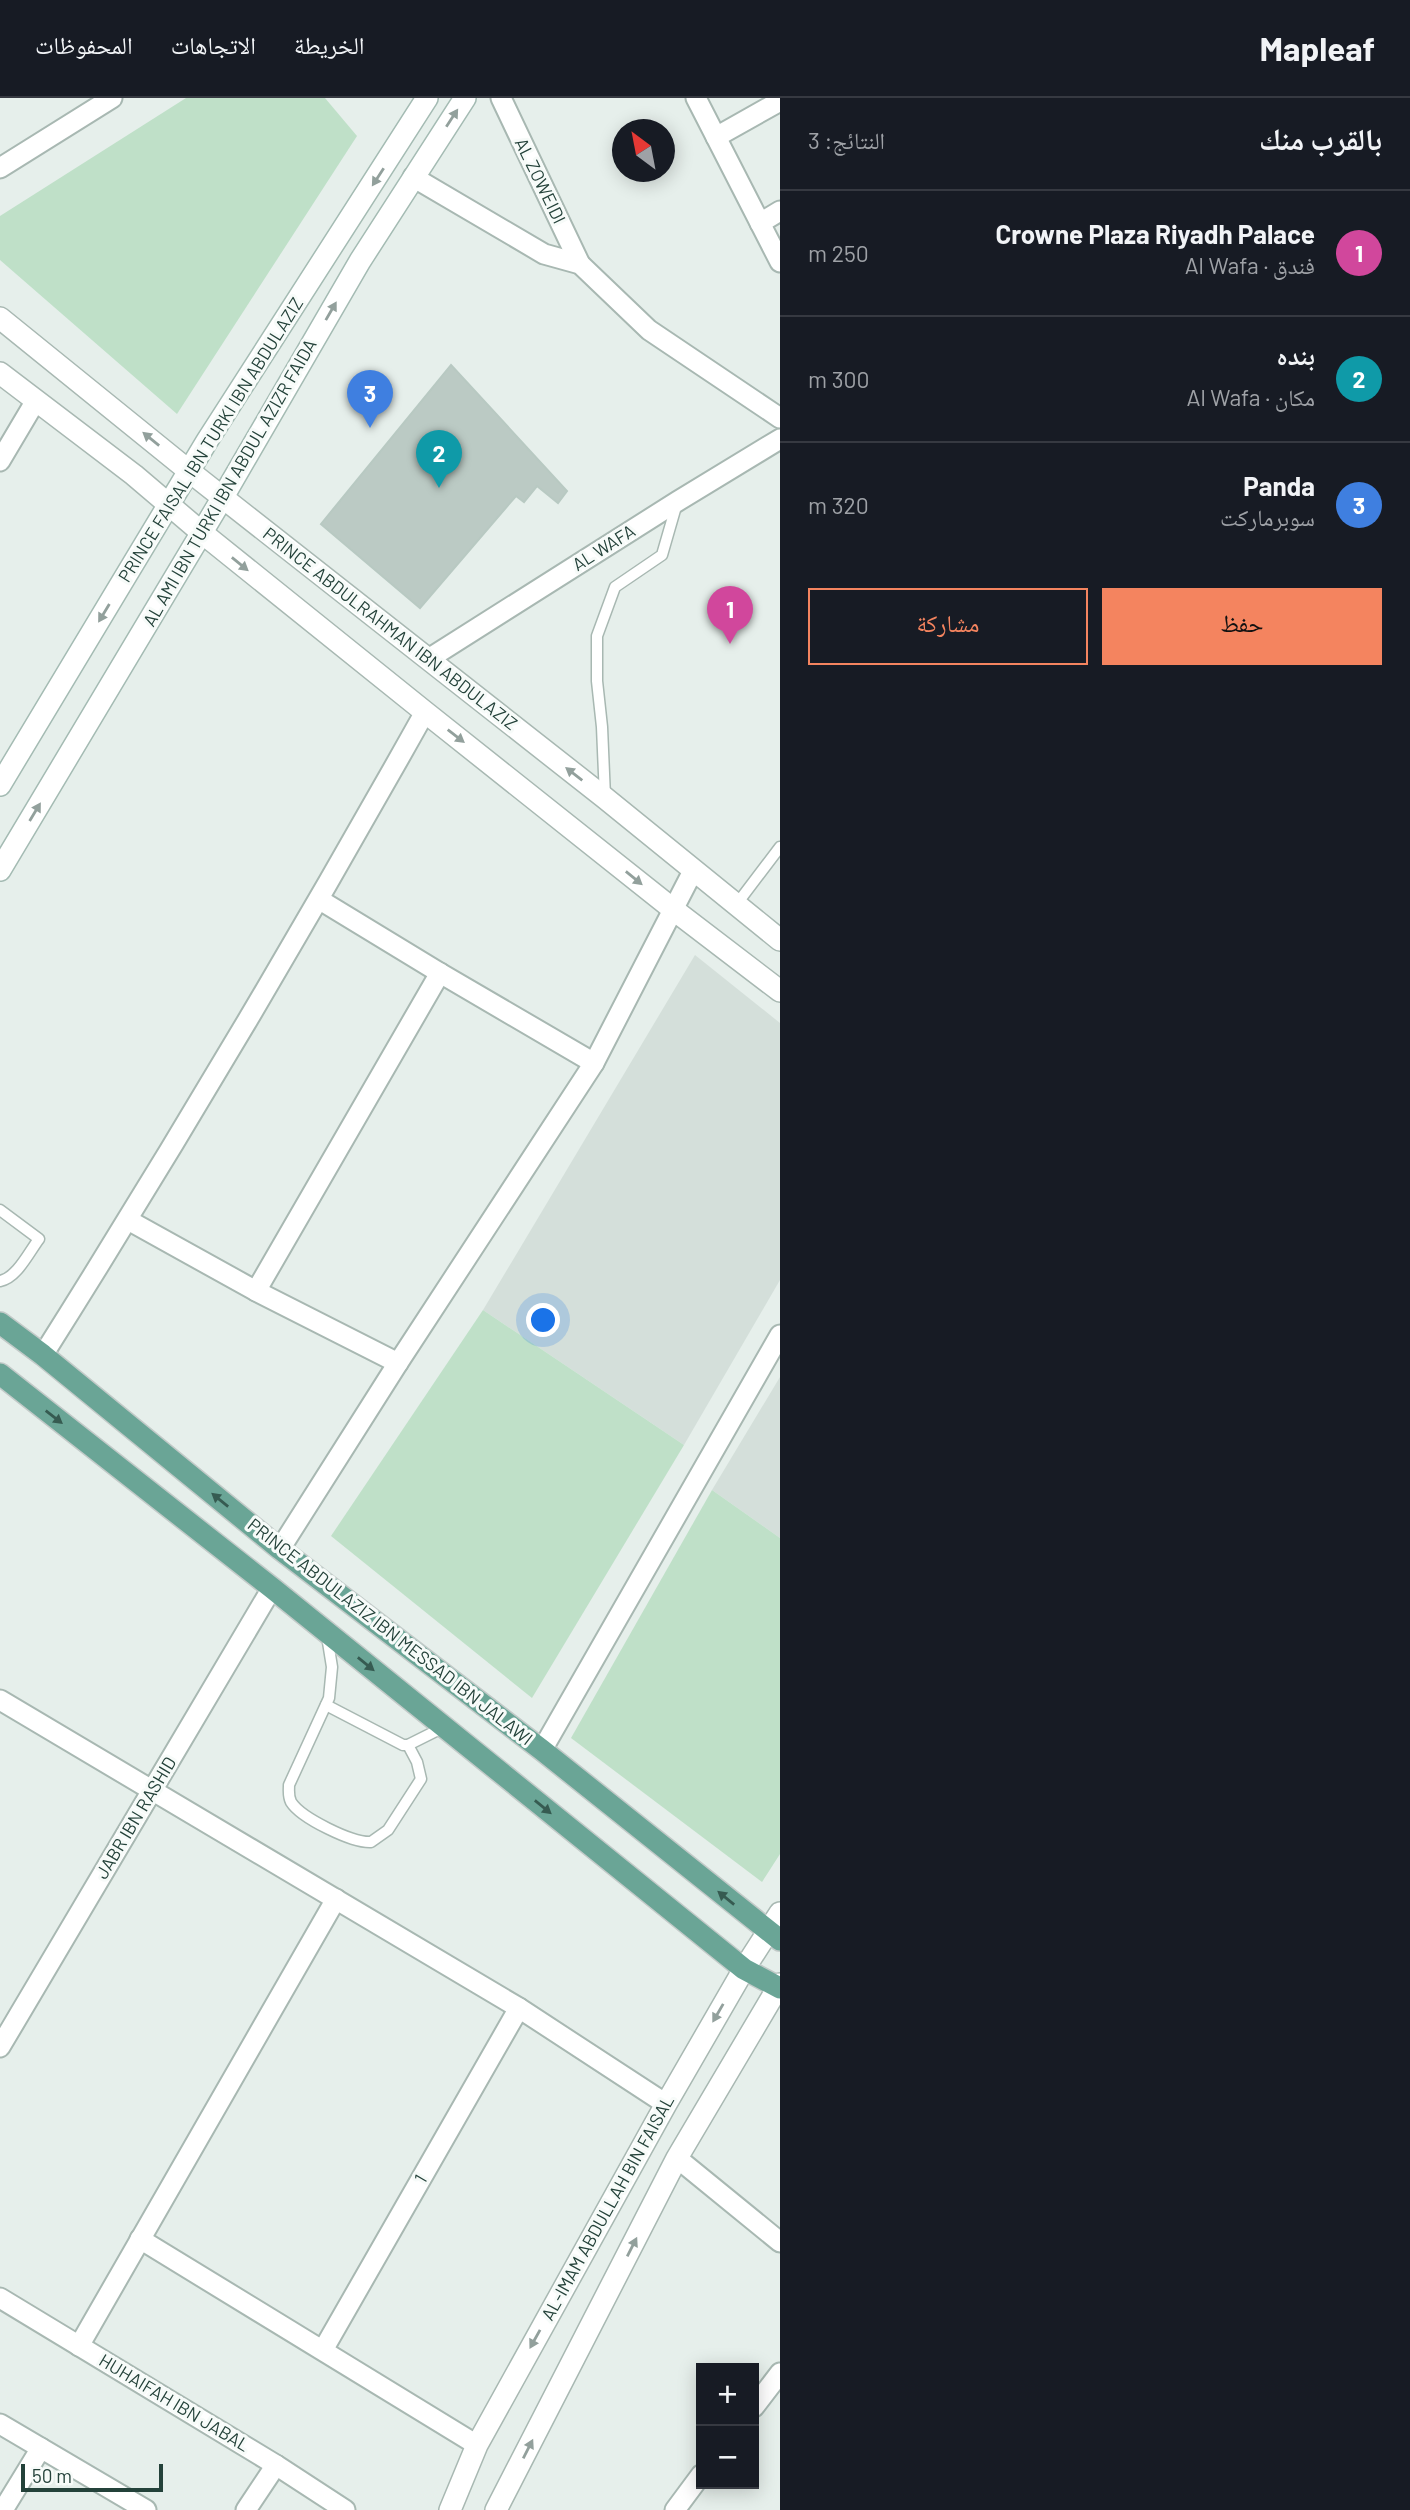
<!DOCTYPE html>
<html lang="ar">
<head>
<meta charset="utf-8">
<style>
	:root { --surface:#171b24; --page:#242831; --text:#f1f3f6; --muted:#9ea1a6; --line:#363941; --accent:#f4845f }
	body { margin:0; font-family:Barlow,"Noto Naskh Arabic",sans-serif; background:var(--page); color:var(--text); direction:rtl }
	.controls { position:absolute; right:21px; bottom:21px; display:grid; overflow:hidden; border-radius:0px; box-shadow:0 4px 18px #0003 }
	.controls button { width:63px; height:63px; display:grid; place-items:center; padding:0; border:0; border-bottom:2px solid var(--line); background:var(--surface); color:var(--text); font:35px sans-serif }
	.compass { position:absolute; left:612px; top:21px; width:63px; height:63px; border-radius:50%; background:var(--surface); box-shadow:0 4px 18px #0003; rotate:328deg }
	.scale { position:absolute; left:21px; bottom:18px; width:142px; box-sizing:border-box; padding-left:7px; border:4px solid #24423a; border-top:0; font-size:19px; line-height:24px; white-space:nowrap; color:#24423a; -webkit-text-stroke:5px #f7fbf9; paint-order:stroke }
	.you { position:absolute; left:544px; top:1223px; width:24px; height:24px; margin:-18px; border:5px solid #fff; border-radius:50%; background:#1a73e8; box-shadow:0 0 0 10px #1a73e833 }
	.badge { display:grid; place-items:center; width:46px; height:46px; border-radius:50%; background:var(--accent); color:#fff; font-size:23px; font-weight:700 }
	.pin { position:absolute; translate:-50% -58px; filter:drop-shadow(0 2px 4px #0008) }
	.pin::after { content:''; position:absolute; top:37px; width:24px; height:21px; background:inherit; clip-path:polygon(0 0,100% 0,50% 100%) }
	.list { margin:0; padding:0; list-style:none }
	h2 { display:flex; justify-content:space-between; align-items:center; height:91px; margin:0; padding:0 28px; font-size:30px }
	h2 small { font-size:23px; font-weight:400; color:var(--muted) }
	.list li { display:grid; grid-template-columns:46px 1fr auto; gap:21px; align-items:center; box-sizing:border-box; height:126px; padding:0 28px; border-top:2px solid var(--line) }
	.list b { display:block; font-size:26px; white-space:nowrap }
	.list p { margin:0; font-size:23px; white-space:nowrap; color:var(--muted) }
	.list em { font-size:23px; font-style:normal; color:var(--muted) }
	.actions { display:flex; gap:14px; padding:21px 28px }
	.actions a { flex:1; padding:16px 0; border:2px solid var(--accent); border-radius:0px; text-align:center; font-size:24px; color:var(--accent) }
	.actions .main { background:var(--accent); color:#111 }
	.map { position:relative; flex:none; width:780px; height:2412px; overflow:hidden; direction:ltr }
	header { display:flex; align-items:center; gap:42px; box-sizing:border-box; height:98px; padding:0 35px; background:var(--surface); border-bottom:2px solid var(--line) }
	header strong { font-size:33px }
	nav { display:flex; gap:38px; margin-inline-start:auto; font-size:24px }
	main { display:flex }
	aside { flex:1; background:var(--surface) }
	.map>svg:first-child { display:block }
	.built { fill:#d4dfda }
	.green { fill:#bfe0c8 }
	.building { fill:#bbcac4; stroke:#b8c9c2; stroke-width:2 }
	.lines { fill:none; stroke-linecap:round; stroke-linejoin:round }
	.service-casing { stroke:#a8b8b2; stroke-width:13 }
	.minor-casing { stroke:#a8b8b2; stroke-width:23 }
	.tertiary-casing { stroke:#a8b8b2; stroke-width:24 }
	.secondary-casing { stroke:#a4bbb3; stroke-width:24 }
	.primary-casing { stroke:#c2cac8; stroke-width:24 }
	.service { stroke:#fff; stroke-width:10 }
	.minor { stroke:#fff; stroke-width:19 }
	.tertiary { stroke:#fff; stroke-width:21 }
	.secondary { stroke:#fff; stroke-width:21 }
	.primary { stroke:#6aa596; stroke-width:21 }
	.oneway { fill:#92a09c }
	.oneway2 { fill:#365b51 }
	.labels { text-anchor:middle; stroke-width:6; stroke-linejoin:round; paint-order:stroke }
	.street-label { font-size:18px; fill:#24423a; stroke:#f7fbf9 }
</style>
</head>
<body>
<header>
<strong>Mapleaf</strong>
<nav><a>الخريطة</a><a>الاتجاهات</a><a>المحفوظات</a></nav>
</header>
<main>
<aside>
<h2>بالقرب منك<small>النتائج: 3</small></h2>
<ul class="list">
<li><span class="badge" style="background:#d1479c">1</span><div><b>Crowne Plaza Riyadh Palace</b><p>فندق · Al Wafa</p></div><em>250 m</em></li>
<li><span class="badge" style="background:#0f9aa8">2</span><div><b>بنده</b><p>مكان · Al Wafa</p></div><em>300 m</em></li>
<li><span class="badge" style="background:#3f7fe0">3</span><div><b>Panda</b><p>سوبرماركت</p></div><em>320 m</em></li>
</ul>
<div class="actions"><a class="main">حفظ</a><a>مشاركة</a></div>
</aside>
<div class="map">
<svg width="780" height="2412" viewBox="0 0 780 2412">
	<rect width="100%" height="100%" fill="#e6efeb"/>
	<g class="built">
		<polygon points="695,857 780,925 780,1182 684,1347 483,1212"/>
		<polygon points="780,1279 780,1440 712,1392"/>
	</g>
	<g class="green">
		<polygon points="186,0 325,0 357,38 177,316 0,162 0,118"/>
		<polygon points="483,1212 684,1347 532,1600 331,1438"/>
		<polygon points="712,1392 780,1440 780,1756 762,1784 571,1640"/>
	</g>
	<polygon class="building" points="451,267 567,393 558,405 537,388 524,404 516,398 420,510 321,426"/>
	<g class="lines">
		<defs>
			<g id="service">
				<polyline points="605,699 602,629 597,583 597,538 615,489 662,457 677,405"/>
				<polyline points="736,807 780,749"/>
				<path d="M0,1112L39,1141C29,1154 17,1180 0,1183"/>
				<path d="M327,1538L332,1569L329,1600L289,1687C289,1693 288,1698 291,1704C301,1720 352,1745 371,1744L388,1732L421,1681L417,1664L408,1647"/>
				<polyline points="326,1607 403,1647 408,1647 444,1629"/>
			</g>
			<g id="minor">
				<polyline points="501,0 580,166"/>
				<polyline points="696,0 780,164"/>
				<polyline points="716,39 780,3"/>
				<polyline points="0,70 112,0"/>
				<polyline points="413,79 544,156 580,166 649,232 780,320"/>
				<polyline points="760,125 780,113"/>
				<polyline points="0,363 35,304"/>
				<polyline points="430,560 678,403 780,341"/>
				<polyline points="320,802 440,875 594,965"/>
				<polyline points="128,1122 256,1193 398,1265"/>
				<polyline points="256,1193 440,875"/>
				<path d="M43,1257C176,1046 303,832 425,614"/>
				<polyline points="280,1451 398,1265 594,965 693,773"/>
				<polyline points="0,1602 519,1910 666,2006"/>
				<polyline points="542,1652 780,1237"/>
				<polyline points="0,1949 272,1490"/>
				<polyline points="677,2060 780,2144"/>
				<polyline points="140,2141 477,2347"/>
				<polyline points="0,2200 276,2367 345,2412"/>
				<polyline points="79,2248 336,1801"/>
				<polyline points="323,2252 519,1910"/>
				<polyline points="754,2309 780,2275"/>
				<polyline points="0,2326 146,2412"/>
				<polyline points="3,2412 41,2350"/>
				<polyline points="246,2412 276,2367"/>
				<polyline points="675,2412 701,2377"/>
			</g>
			<g id="tertiary">
				<polyline points="0,220 189,373 605,700 780,842"/>
				<polyline points="0,275 134,377 201,434 425,614 674,812 780,893"/>
				<polyline points="450,2412 477,2347 666,2006 744,1871 780,1815"/>
				<polyline points="496,2412 677,2060 780,1886"/>
			</g>
			<g id="secondary">
				<polyline points="0,687 207,343 427,0"/>
				<polyline points="0,772 223,399 360,163 465,0"/>
			</g>
			<g id="primary">
				<polyline points="0,1225 43,1257 280,1451 542,1652 780,1842"/>
				<polyline points="0,1276 272,1490 744,1871 780,1890"/>
			</g>
		</defs>
		<use href="#service" class="service-casing"/>
		<use href="#minor" class="minor-casing"/>
		<use href="#tertiary" class="tertiary-casing"/>
		<use href="#secondary" class="secondary-casing"/>
		<use href="#primary" class="primary-casing"/>
		<use href="#service" class="service"/>
		<use href="#minor" class="minor"/>
		<use href="#tertiary" class="tertiary"/>
		<use href="#secondary" class="secondary"/>
		<use href="#primary" class="primary"/>
	</g>
	<defs><path id="oneway-solid" d="M-6-.8H1V-3.2L6.5 0L1 3.2V.8H-6Z" transform="scale(1.75)"/></defs>
	<g class="oneway">
		<use href="#oneway-solid" transform="translate(452 20) rotate(-57)"/>
		<use href="#oneway-solid" transform="translate(378 79) rotate(123)"/>
		<use href="#oneway-solid" transform="translate(331 213) rotate(-60)"/>
		<use href="#oneway-solid" transform="translate(151 341) rotate(-141)"/>
		<use href="#oneway-solid" transform="translate(240 466) rotate(39)"/>
		<use href="#oneway-solid" transform="translate(104 515) rotate(121)"/>
		<use href="#oneway-solid" transform="translate(456 638) rotate(38)"/>
		<use href="#oneway-solid" transform="translate(574 676) rotate(-142)"/>
		<use href="#oneway-solid" transform="translate(35 714) rotate(-59)"/>
		<use href="#oneway-solid" transform="translate(634 780) rotate(39)"/>
		<use href="#oneway-solid" transform="translate(718 1915) rotate(120)"/>
		<use href="#oneway-solid" transform="translate(632 2149) rotate(-63)"/>
		<use href="#oneway-solid" transform="translate(535 2241) rotate(119)"/>
		<use href="#oneway-solid" transform="translate(528 2351) rotate(-63)"/>
	</g>
	<g class="oneway2">
		<use href="#oneway-solid" transform="translate(54 1319) rotate(38)"/>
		<use href="#oneway-solid" transform="translate(220 1402) rotate(-141)"/>
		<use href="#oneway-solid" transform="translate(366 1566) rotate(39)"/>
		<use href="#oneway-solid" transform="translate(543 1709) rotate(39)"/>
		<use href="#oneway-solid" transform="translate(726 1800) rotate(-141)"/>
	</g>
	<g class="labels">
		<g class="street-label">
			<text transform="translate(540 83) rotate(64)" y="6">AL ZOWEIDI</text>
			<text transform="translate(211 342) rotate(-58)" y="6">PRINCE FAISAL IBN TURKI IBN ABDULAZIZ</text>
			<text transform="translate(230 385) rotate(-60)" y="6">AL AMI IBN TURKI IBN ABDUL AZIZR FAIDA</text>
			<text transform="translate(604 450) rotate(-32)" y="6">AL WAFA</text>
			<text transform="translate(390 531) rotate(38)" y="6">PRINCE ABDULRAHMAN IBN ABDULAZIZ</text>
			<text transform="translate(390 1534) rotate(38)" y="6">PRINCE ABDULAZIZ IBN MESSAD IBN JALAWI</text>
			<text transform="translate(136 1720) rotate(-59)" y="6">JABR IBN RASHID</text>
			<text transform="translate(421 2081) rotate(-60)" y="6">1</text>
			<text transform="translate(608 2110) rotate(-61)" y="6">AL-IMAM ABDULLAH BIN FAISAL</text>
			<text transform="translate(174 2305) rotate(31)" y="6">HUHAIFAH IBN JABAL</text>
		</g>
	</g>
</svg>
<div class="controls">
<button>+</button>
<button>−</button>
</div>
<svg class="compass" viewBox="-18 -18 36 36"><path d="M0-13l5 13h-10z" fill="#e53935"/><path d="M0 13l5-13h-10z" fill="#9ea1a6"/></svg>
<div class="scale">50 m</div>
<div class="you"></div>
<div class="pin badge" style="left:730px;top:546px;background:#d1479c">1</div>
<div class="pin badge" style="left:439px;top:390px;background:#0f9aa8">2</div>
<div class="pin badge" style="left:370px;top:330px;background:#3f7fe0">3</div>
</div>
</main>
</body>
</html>
